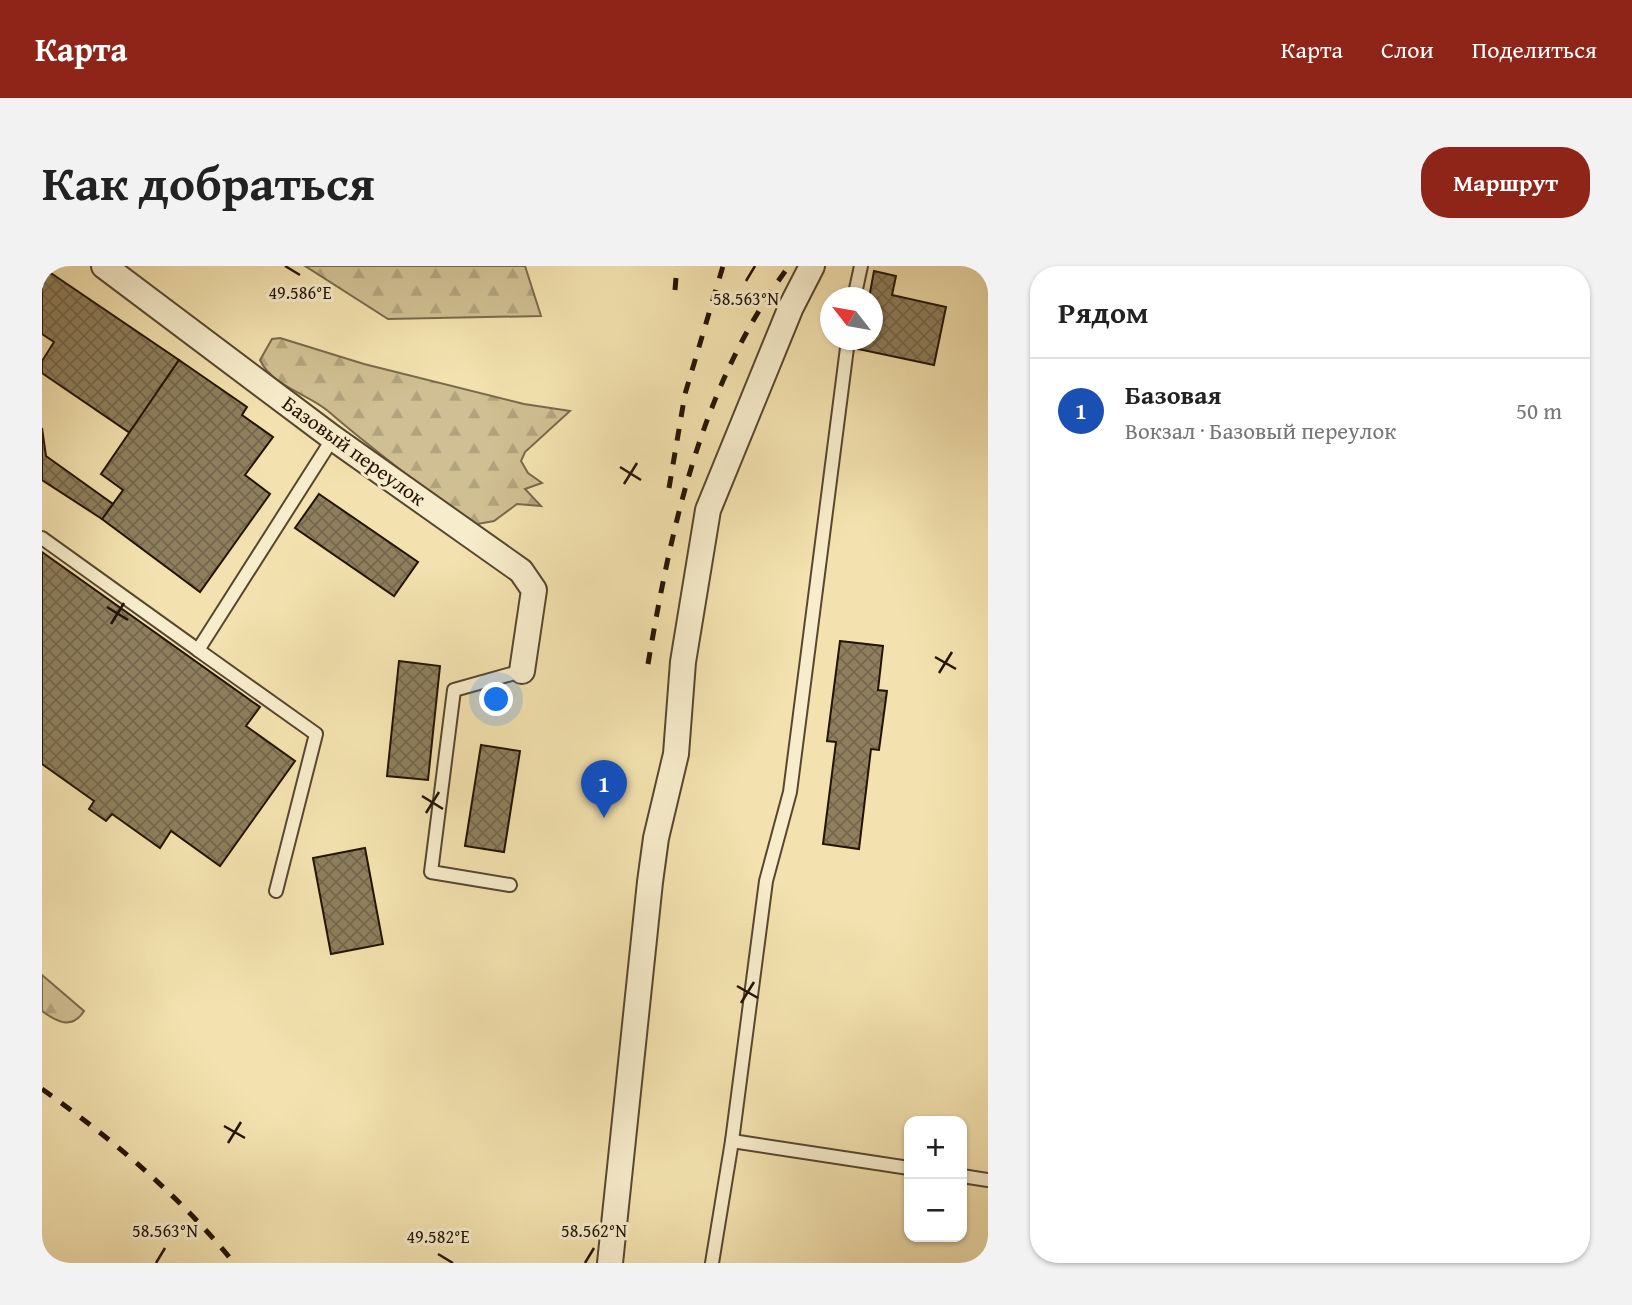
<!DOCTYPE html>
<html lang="ru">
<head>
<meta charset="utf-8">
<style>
	:root { --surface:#fff; --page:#f2f2f2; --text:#222; --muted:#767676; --line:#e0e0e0; --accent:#8f2418 }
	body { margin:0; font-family:"Gentium Book Plus",serif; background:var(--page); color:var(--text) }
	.controls { position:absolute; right:21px; bottom:21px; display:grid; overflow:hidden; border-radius:14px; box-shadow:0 2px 5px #0004 }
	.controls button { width:63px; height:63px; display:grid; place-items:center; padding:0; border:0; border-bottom:2px solid var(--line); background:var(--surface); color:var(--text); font:35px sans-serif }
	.compass { position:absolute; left:778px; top:21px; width:63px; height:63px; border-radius:50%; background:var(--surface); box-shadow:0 2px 5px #0004; rotate:301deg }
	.you { position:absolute; left:455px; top:434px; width:24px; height:24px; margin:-18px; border:5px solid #fff; border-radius:50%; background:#1a73e8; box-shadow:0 0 0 10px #1a73e833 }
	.badge { display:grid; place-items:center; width:46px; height:46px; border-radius:50%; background:var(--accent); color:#fff; font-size:23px; font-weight:700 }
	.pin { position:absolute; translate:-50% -58px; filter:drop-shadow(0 2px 4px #0008) }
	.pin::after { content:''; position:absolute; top:37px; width:24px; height:21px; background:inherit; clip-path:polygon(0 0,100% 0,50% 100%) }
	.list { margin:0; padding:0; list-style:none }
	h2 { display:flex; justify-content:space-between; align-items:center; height:91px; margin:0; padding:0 28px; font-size:30px }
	h2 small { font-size:23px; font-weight:400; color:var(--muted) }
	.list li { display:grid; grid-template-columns:46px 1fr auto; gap:21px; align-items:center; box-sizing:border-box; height:105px; padding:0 28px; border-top:2px solid var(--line) }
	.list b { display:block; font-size:26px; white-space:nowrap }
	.list p { margin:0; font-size:23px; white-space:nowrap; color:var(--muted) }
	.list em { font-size:23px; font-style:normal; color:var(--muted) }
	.map { position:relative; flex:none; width:946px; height:997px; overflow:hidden; border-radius:28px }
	header { display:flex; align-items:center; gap:42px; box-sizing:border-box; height:98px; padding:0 35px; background:var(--accent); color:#fff }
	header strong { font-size:33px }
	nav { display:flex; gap:38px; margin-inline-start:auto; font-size:24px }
	.intro { display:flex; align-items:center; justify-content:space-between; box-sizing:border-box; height:168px; padding:0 42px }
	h1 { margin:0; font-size:49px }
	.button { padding:18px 32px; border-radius:28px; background:var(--accent); color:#fff; font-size:24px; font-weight:700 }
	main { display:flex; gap:42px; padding:0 42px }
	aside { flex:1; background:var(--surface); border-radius:28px; box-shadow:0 2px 5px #0004 }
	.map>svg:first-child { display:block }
	.forest { fill:url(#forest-firs); stroke:#7a694b; stroke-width:2 }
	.building { fill:url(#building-cross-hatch); stroke:#231304; stroke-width:2 }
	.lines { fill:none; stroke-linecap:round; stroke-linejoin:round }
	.lane-casing { stroke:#57472f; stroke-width:16 }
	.street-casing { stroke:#57472f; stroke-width:28 }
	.lane { stroke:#f7eccb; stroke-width:12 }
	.street { stroke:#f7eccb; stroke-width:24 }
	.rail { stroke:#231304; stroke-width:5; stroke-dasharray:12 12; stroke-linecap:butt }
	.ticks { fill:none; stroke:#231304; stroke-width:2.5 }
	.labels { text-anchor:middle; stroke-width:6; stroke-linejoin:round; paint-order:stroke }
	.street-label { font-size:21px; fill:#231304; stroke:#f7eccb }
	.ticks-label { font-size:18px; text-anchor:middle; fill:#231304; stroke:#f7eccb; stroke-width:6; stroke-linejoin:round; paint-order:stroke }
</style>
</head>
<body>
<header>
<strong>Карта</strong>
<nav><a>Карта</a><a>Слои</a><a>Поделиться</a></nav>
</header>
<div class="intro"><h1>Как добраться</h1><a class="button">Маршрут</a></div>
<main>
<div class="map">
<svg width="946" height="997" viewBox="0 0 946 997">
	<defs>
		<pattern id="forest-firs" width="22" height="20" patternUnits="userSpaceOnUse" patternTransform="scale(1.75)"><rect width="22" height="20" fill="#d0bf92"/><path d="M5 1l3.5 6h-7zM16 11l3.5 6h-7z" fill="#b2a37c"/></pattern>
		<pattern id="building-cross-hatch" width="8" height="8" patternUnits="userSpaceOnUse" patternTransform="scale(1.75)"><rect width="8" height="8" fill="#8f7f5d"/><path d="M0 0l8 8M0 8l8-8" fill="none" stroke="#74674b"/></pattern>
	</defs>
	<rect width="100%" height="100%" fill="#f3e2af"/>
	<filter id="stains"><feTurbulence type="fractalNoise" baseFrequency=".00286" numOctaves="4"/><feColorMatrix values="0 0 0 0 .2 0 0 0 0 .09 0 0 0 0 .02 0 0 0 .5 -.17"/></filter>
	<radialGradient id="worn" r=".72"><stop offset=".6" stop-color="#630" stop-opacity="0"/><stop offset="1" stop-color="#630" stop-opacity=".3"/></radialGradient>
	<g class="forest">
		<polygon points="263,0 483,0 499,50 346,53"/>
		<path d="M238,72L322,98L482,138L528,145L483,186L479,195L486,207L500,217L483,223L499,240L475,238L452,255L430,259C381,221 332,185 286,145C265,127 231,121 218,94L230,73Z"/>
		<path d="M0,709L42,745C30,764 15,756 0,745Z"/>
	</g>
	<g class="building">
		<polygon points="0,1 137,94 88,167 0,107 0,95 12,76 0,68"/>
		<polygon points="832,5 854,10 850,29 904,41 892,99 816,83 818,74 830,74 830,32 827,32"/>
		<polygon points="137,94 205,141 200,149 231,171 203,209 228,228 158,326 60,253 81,224 59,208"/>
		<polygon points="0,162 4,190 71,238 60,253 0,214"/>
		<polygon points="277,228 376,296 352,330 253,262"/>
		<polygon points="0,286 218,441 204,460 253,495 178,600 129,565 118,582 70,548 64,555 47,543 52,535 0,498"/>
		<polygon points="798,375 841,380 836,424 845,425 837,484 829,483 817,583 781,578 794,476 785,475"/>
		<polygon points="357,395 398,400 386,514 345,510"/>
		<polygon points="439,479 478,485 462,586 423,580"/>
		<polygon points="323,582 341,678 289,688 271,592"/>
	</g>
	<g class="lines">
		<defs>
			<g id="lane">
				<polyline points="812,32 819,0"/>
				<polyline points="0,272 156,384 291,172"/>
				<polyline points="156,384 274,468 234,625"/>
				<polyline points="468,619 389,606 412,424 480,405"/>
				<polyline points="690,875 867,902"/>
				<polyline points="920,910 946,914"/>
				<polyline points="670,997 690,875 724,615 748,526 806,74"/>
			</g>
			<g id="street">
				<polyline points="62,0 291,172 479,305 492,324 480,405"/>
				<polyline points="568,997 608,616 614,572 634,488 641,396 666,244 749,41 770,0"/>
			</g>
		</defs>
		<use href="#lane" class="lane-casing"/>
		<use href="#street" class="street-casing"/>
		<use href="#lane" class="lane"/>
		<use href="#street" class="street"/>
		<g class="rail">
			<polyline points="633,24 635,0"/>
			<polyline points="627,222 643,128 681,0"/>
			<path d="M606,398C630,257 660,117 747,0"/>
			<path d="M0,823C70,873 138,930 192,997"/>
		</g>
	</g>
	<path class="ticks" d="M243,0L258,9M704,15L713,0M578,201L599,214M582,218L595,197M65,341L86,354M69,358L82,337M893,391L914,403M897,407L910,386M380,530L401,543M384,547L397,526M695,720L716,732M699,737L712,716M182,860L203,872M186,877L199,856M396,988L411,997M114,997L123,982M543,997L552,982"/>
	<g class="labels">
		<g class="street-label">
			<text transform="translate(312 185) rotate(36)" y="7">Базовый переулок</text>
		</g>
	</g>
	<g class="ticks-label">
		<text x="258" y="33">49.586°E</text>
		<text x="704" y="39">58.563°N</text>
		<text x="123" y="971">58.563°N</text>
		<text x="552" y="971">58.562°N</text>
		<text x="396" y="977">49.582°E</text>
	</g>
	<rect width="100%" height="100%" filter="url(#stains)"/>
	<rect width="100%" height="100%" fill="url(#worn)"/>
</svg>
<div class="controls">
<button>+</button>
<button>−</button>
</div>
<svg class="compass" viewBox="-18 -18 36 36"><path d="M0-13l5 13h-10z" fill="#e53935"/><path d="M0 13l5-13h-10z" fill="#767676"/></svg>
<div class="you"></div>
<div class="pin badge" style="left:562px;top:552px;background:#1a4fb4">1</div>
</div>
<aside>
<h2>Рядом<small></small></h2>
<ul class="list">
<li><span class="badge" style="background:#1a4fb4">1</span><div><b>Базовая</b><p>Вокзал · Базовый переулок</p></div><em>50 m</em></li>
</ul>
</aside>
</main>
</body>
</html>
